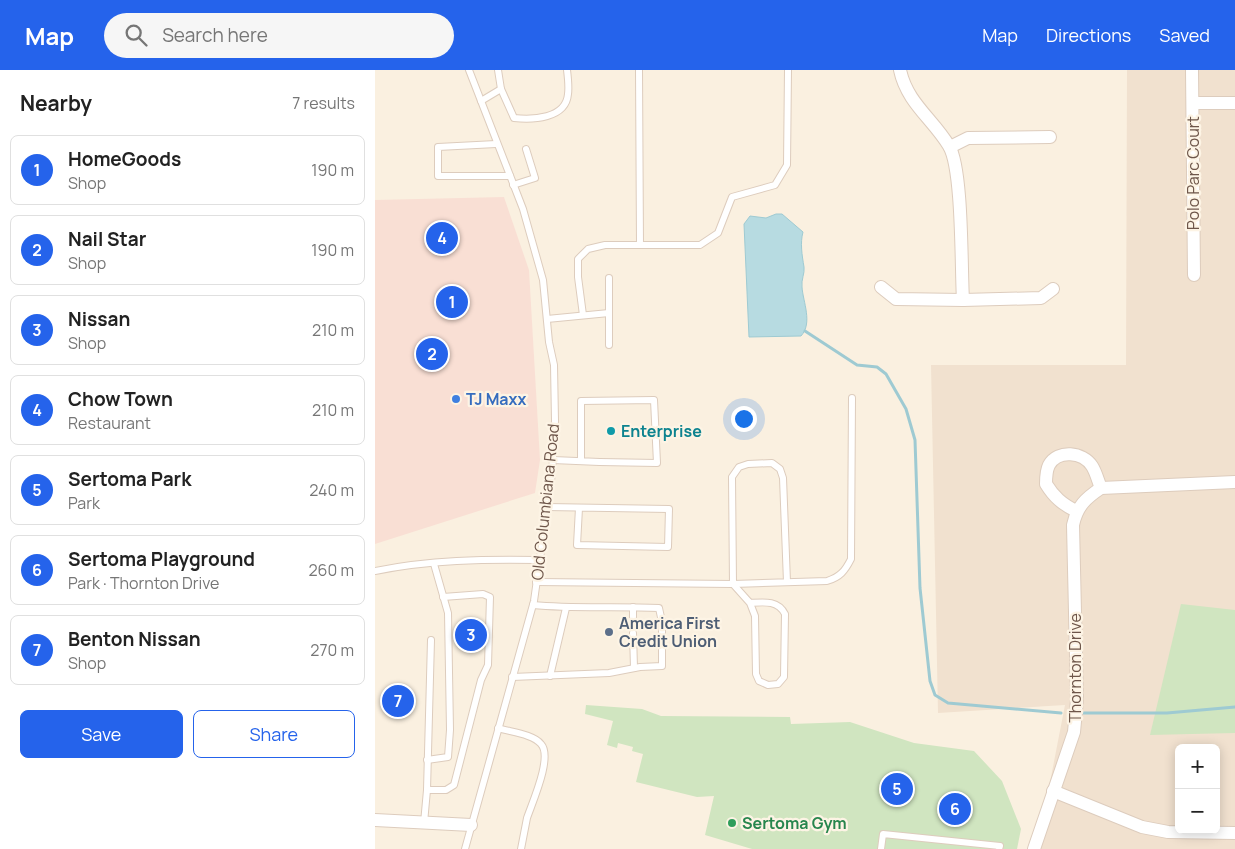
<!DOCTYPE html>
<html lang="en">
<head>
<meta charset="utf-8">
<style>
	:root { --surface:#fff; --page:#f6f6f6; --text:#222; --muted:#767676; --line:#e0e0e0; --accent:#2563eb }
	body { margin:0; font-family:Manrope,sans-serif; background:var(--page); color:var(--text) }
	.controls { position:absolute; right:15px; bottom:15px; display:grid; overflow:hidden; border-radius:8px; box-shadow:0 2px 12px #0003 }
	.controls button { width:45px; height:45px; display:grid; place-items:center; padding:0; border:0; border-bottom:1px solid var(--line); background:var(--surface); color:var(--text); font:25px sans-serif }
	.you { position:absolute; left:368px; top:348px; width:18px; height:18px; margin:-12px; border:4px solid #fff; border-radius:50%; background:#1a73e8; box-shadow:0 0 0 8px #1a73e833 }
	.badge { display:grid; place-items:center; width:32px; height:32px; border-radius:50%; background:var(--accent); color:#fff; font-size:16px; font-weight:700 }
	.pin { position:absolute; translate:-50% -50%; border:2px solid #fff; box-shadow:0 1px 5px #0006 }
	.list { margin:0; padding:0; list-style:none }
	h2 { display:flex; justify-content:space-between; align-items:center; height:65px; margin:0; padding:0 20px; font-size:21px }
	h2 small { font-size:16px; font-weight:400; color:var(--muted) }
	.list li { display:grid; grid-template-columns:32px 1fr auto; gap:15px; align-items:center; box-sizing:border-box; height:70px; margin:0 10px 10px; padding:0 10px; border:1px solid var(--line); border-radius:8px }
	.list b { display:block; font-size:19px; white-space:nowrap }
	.list p { margin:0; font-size:16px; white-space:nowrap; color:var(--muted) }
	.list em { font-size:16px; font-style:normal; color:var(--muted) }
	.actions { display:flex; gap:10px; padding:15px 20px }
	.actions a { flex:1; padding:11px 0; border:1px solid var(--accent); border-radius:8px; text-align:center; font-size:18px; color:var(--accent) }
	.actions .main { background:var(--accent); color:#fff }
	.icon { flex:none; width:28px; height:28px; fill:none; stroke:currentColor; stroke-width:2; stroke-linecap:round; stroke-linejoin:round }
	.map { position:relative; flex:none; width:860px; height:779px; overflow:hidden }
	header { display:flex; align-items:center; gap:30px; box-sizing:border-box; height:70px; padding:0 25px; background:var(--accent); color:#fff }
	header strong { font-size:24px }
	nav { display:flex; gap:28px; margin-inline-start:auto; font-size:18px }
	.search { width:350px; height:45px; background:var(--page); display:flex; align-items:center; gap:12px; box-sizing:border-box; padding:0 18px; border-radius:28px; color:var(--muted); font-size:19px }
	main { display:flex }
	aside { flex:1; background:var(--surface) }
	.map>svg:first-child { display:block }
	.residential { fill:#f1e1cf; fill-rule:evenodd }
	.commercial { fill:#f9dfd4 }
	.green { fill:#d0e5c0 }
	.water { fill:#b7dbe1; stroke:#9ecad2 }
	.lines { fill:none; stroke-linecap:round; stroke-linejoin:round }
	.stream { stroke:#9ecad2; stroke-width:3 }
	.service-casing { stroke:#ddccbd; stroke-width:8 }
	.minor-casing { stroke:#ddccbd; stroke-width:14 }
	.service { stroke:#fff; stroke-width:6 }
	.minor { stroke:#fff; stroke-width:12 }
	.shop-dot { fill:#3f7fe0; stroke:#fdf4e5; stroke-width:2 }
	.culture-dot { fill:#0f9aa8; stroke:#fdf4e5; stroke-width:2 }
	.service-dot { fill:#5c6f8a; stroke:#fdf4e5; stroke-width:2 }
	.leisure-dot { fill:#2e9e5b; stroke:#fdf4e5; stroke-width:2 }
	.labels { text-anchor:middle; stroke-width:4.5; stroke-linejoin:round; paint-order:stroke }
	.street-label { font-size:16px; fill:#6e564a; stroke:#fdf4e5 }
	.shop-label { font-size:16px; font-weight:bold; fill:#366cbe; stroke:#fdf4e5; text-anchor:start }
	.culture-label { font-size:16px; font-weight:bold; fill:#0d838f; stroke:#fdf4e5; text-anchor:start }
	.service-label { font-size:16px; font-weight:bold; fill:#4e5e75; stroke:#fdf4e5; text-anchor:start }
	.leisure-label { font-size:16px; font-weight:bold; fill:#27864d; stroke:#fdf4e5; text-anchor:start }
</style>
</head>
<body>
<header>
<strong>Map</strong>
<div class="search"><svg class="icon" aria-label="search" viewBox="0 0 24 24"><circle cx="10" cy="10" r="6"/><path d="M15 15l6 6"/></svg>Search here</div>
<nav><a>Map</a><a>Directions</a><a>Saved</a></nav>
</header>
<main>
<aside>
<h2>Nearby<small>7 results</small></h2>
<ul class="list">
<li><span class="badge">1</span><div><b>HomeGoods</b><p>Shop</p></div><em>190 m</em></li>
<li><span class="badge">2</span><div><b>Nail Star</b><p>Shop</p></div><em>190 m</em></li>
<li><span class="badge">3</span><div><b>Nissan</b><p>Shop</p></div><em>210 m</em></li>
<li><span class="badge">4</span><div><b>Chow Town</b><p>Restaurant</p></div><em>210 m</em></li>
<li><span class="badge">5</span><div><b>Sertoma Park</b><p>Park</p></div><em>240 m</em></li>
<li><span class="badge">6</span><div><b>Sertoma Playground</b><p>Park · Thornton Drive</p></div><em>260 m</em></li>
<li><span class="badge">7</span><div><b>Benton Nissan</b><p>Shop</p></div><em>270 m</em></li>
</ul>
<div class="actions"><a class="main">Save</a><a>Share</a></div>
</aside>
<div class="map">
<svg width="860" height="779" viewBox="0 0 860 779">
	<rect width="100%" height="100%" fill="#faf0e0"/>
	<path class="residential" d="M752,0H860V779H662L690,635L563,643L556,295H751ZM804,678H841V760H804Z"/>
	<polygon class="commercial" points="129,127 154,200 165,390 160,423 0,474 0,130"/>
	<g class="green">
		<polygon points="806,534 860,540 860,663 775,665"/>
		<polygon points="211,635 267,639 286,646 415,647 416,654 475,652 539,673 599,681 627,711 646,759 642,779 377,779 330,765 339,726 322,727 261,712 268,684 257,681 258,677 243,673 242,678 232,675 238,651 210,644"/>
	</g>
	<path class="water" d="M401,144H407L428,162C425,173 427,185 429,197C430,203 426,210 427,217C428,232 438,253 426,266L374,267L369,154L375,146L391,148Z"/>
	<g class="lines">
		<g class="stream">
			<polyline points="430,261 482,295 502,297 511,304 531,339 540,370 545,518 555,611 560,625 573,633 686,643"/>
			<polyline points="708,643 792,643 860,637"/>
		</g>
		<defs>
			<g id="service">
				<path d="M123,0L126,19L139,48C157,50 191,49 193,24C194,17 193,8 192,0"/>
				<polyline points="264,0 265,175"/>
				<polyline points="106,31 126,19"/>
				<polyline points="121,74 63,77 63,106 135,106"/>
				<polyline points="138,115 160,108 151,79"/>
				<polyline points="208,245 203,207 203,189 213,179 230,175 325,175 343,163 357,127 400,115 412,95 413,0"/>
				<polyline points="172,249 234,243"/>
				<polyline points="234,275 234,208"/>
				<path d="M178,390C213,392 247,393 282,393L279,330L206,331V391"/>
				<polyline points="172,437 294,439 293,477 202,475 204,438"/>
				<path d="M0,501C54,490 109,489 164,490"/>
				<path d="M161,512L358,514L375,533L380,546L381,604L384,611L393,615L403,614L409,607L410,544C403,530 389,532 375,533"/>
				<path d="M412,512L408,408L405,399L397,393L373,394L364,397L357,407L358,514L452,511C465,507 470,501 476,489L477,328"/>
				<polyline points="258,547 258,537"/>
				<polyline points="258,563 259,598"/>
				<polyline points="175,606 191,538"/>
				<path d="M137,607L234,603L265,597L287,596V552L284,538C241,536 199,539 158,535"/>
				<path d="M123,658C135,662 158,664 166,674C178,687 157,733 152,748C150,758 148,769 146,779"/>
				<polyline points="52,690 73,687 75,660 73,543 59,494"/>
				<polyline points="52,720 56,570"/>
				<polyline points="49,753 52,720 71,720 79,715 106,610 113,595 115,527 108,524 68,527"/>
				<polyline points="90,779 159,531 177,403 180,351 179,295 174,272 168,210 148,139 94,0"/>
				<polyline points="506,779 508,764 625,776 624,779"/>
			</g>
			<g id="minor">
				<path d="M525,0C532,33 558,49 574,76C588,99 586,199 588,230"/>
				<polyline points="817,0 819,205"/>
				<polyline points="818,33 860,33"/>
				<polyline points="575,77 593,68 675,67"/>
				<polyline points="506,217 521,229 588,230 666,228 678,219"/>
				<path d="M701,441C687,434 679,427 671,414C671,408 671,401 674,395C683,379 708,382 717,396C721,402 723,411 726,418"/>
				<polyline points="678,721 767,757 793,762 860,763"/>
				<polyline points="0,750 96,755"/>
				<path d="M659,779L699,662L702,630L698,455C702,436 711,428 726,418L860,412"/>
			</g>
		</defs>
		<use href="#service" class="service-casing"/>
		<use href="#minor" class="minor-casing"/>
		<use href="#service" class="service"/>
		<use href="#minor" class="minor"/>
	</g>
	<circle class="shop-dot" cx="81" cy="329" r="5"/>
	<circle class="culture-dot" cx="236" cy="361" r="5"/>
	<circle class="service-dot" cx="234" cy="562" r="5"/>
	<circle class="leisure-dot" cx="357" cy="753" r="5"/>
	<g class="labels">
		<g class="street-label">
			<text transform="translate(818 103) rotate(-90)" y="6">Polo Parc Court</text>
			<text transform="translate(170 432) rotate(-84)" y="6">Old Columbiana Road</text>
			<text transform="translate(700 598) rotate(-90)" y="6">Thornton Drive</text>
		</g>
		<g class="shop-label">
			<text x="91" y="335">TJ Maxx</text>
		</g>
		<g class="culture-label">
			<text x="246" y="367">Enterprise</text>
		</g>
		<g class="service-label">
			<text x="244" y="559">America First<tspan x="244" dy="18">Credit Union</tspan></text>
		</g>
		<g class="leisure-label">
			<text x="367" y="759">Sertoma Gym</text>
		</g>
	</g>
</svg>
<div class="controls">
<button>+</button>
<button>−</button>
</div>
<div class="you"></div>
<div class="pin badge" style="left:77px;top:232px">1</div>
<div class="pin badge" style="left:57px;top:284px">2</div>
<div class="pin badge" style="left:96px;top:565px">3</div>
<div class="pin badge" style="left:67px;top:168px">4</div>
<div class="pin badge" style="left:522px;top:719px">5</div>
<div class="pin badge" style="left:580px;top:739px">6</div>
<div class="pin badge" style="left:23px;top:631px">7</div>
</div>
</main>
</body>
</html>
